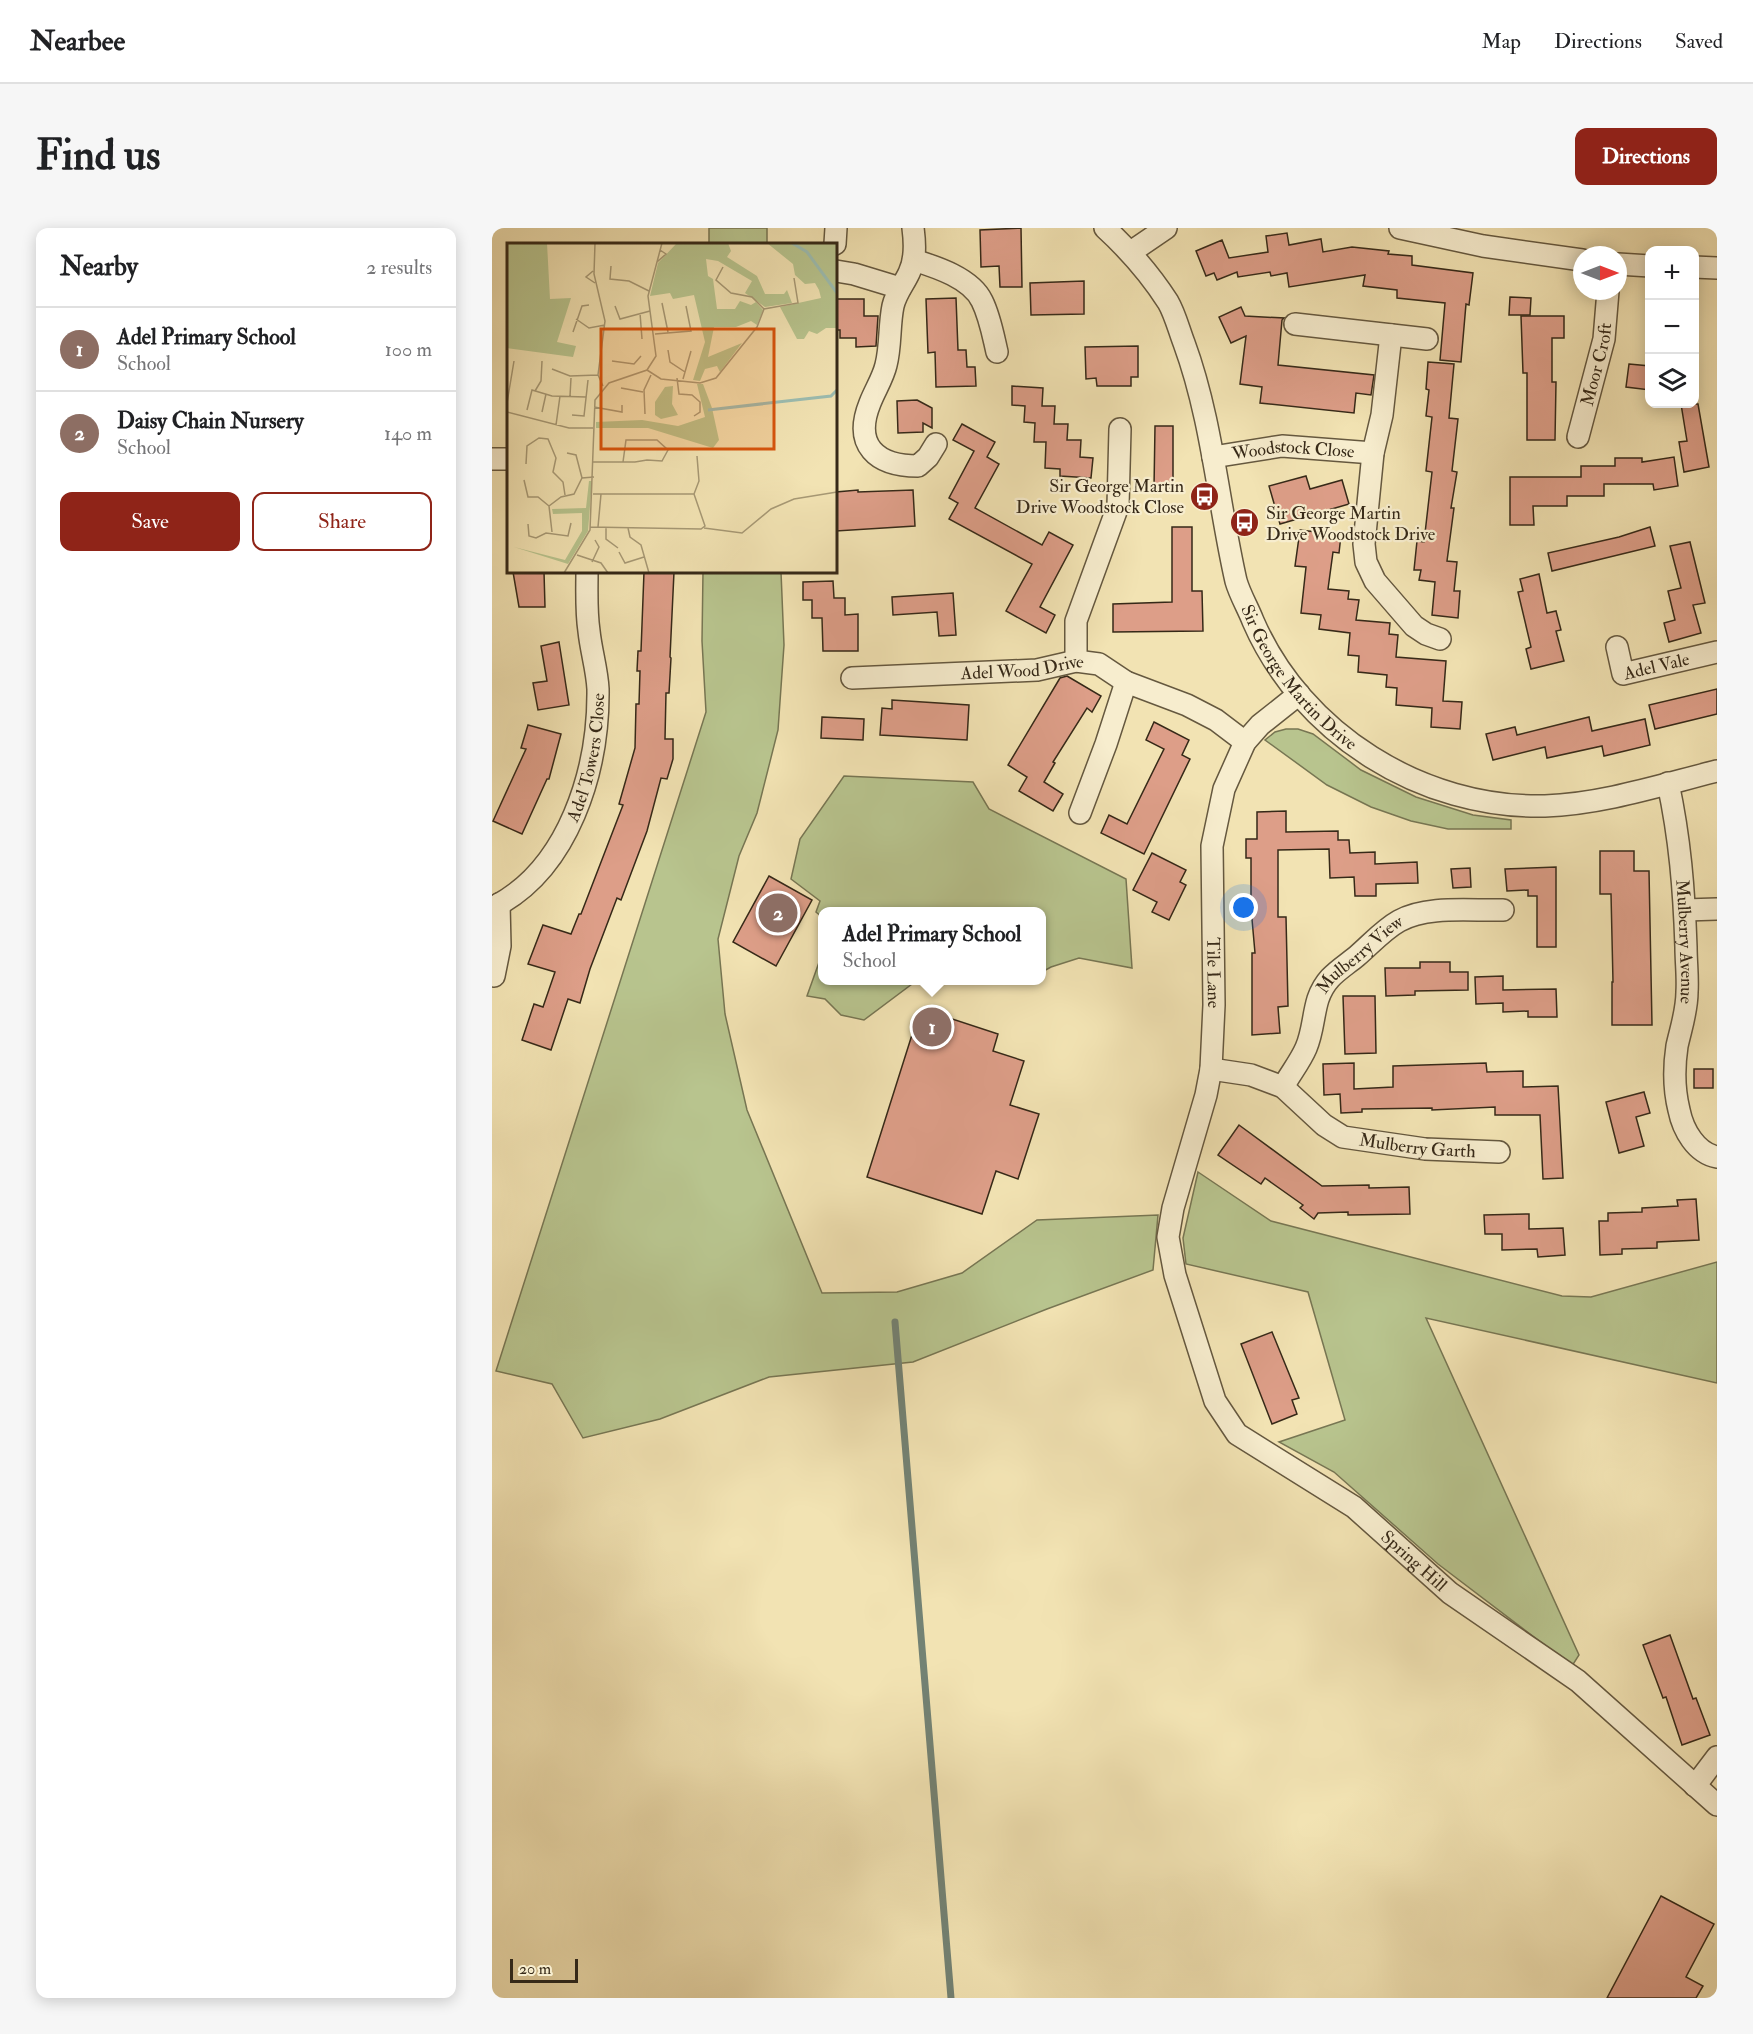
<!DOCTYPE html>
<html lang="en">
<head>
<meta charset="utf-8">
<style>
	:root { --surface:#fff; --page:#f6f6f6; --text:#202124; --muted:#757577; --line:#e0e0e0; --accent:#8f2418 }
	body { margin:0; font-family:"IM FELL Double Pica",serif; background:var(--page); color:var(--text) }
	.controls { position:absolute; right:18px; top:18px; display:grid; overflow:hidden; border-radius:12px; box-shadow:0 3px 15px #0003 }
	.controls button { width:54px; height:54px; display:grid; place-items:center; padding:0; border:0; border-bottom:2px solid var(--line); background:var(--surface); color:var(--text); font:30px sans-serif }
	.compass { position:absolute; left:1081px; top:18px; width:54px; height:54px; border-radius:50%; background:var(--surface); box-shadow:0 3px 15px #0003; rotate:90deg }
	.scale { position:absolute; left:18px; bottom:15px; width:68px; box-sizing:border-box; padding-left:6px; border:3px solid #362918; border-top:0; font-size:16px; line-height:21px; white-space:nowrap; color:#362918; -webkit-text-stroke:4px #f7edce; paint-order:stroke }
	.you { position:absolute; left:752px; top:680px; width:21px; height:21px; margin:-15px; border:4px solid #fff; border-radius:50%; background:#1a73e8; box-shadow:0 0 0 9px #1a73e833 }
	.badge { display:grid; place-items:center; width:39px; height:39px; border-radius:50%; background:var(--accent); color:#fff; font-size:20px; font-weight:700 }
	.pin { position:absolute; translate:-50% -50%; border:3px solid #fff; box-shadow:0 2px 6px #0006 }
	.popup { position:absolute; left:326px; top:679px; width:228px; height:78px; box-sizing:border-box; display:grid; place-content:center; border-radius:12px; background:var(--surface); filter:drop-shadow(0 2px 4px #0005); font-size:20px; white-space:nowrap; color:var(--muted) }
	.popup b { font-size:22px; color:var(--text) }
	.popup::after { content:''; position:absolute; left:50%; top:100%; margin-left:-12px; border:12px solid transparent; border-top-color:var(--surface) }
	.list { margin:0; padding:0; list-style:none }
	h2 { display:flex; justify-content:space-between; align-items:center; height:78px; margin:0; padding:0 24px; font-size:26px }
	h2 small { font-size:20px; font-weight:400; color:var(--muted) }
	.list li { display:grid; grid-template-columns:39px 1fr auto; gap:18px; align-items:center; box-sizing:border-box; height:84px; padding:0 24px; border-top:2px solid var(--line) }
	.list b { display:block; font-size:22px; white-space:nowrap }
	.list p { margin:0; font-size:20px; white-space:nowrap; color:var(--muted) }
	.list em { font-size:20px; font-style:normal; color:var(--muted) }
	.actions { display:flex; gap:12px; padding:18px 24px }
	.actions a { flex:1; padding:14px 0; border:2px solid var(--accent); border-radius:12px; text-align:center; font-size:21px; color:var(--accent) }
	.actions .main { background:var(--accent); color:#fff }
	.icon { flex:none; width:33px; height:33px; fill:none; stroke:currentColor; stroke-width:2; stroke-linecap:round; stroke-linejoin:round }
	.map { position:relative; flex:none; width:1225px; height:1770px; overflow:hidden; border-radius:12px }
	header { display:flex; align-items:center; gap:36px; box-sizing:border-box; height:84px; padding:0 30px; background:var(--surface); border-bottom:2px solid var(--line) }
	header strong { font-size:28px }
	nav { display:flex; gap:33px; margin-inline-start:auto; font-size:21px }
	.intro { display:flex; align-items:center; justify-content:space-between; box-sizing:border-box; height:144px; padding:0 36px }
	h1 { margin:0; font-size:42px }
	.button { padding:15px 27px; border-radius:12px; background:var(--accent); color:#fff; font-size:21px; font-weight:700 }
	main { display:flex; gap:36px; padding:0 36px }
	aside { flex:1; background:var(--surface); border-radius:12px; box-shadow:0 3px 15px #0003 }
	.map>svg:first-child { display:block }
	.green { fill:#b8c48e; stroke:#777653; stroke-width:1.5 }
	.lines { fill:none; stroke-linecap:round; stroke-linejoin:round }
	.stream { stroke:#738274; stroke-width:7 }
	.building { fill:#dd9e88; stroke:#362918; stroke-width:1.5 }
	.minor-casing { stroke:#65583f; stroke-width:24 }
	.minor { stroke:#f7edce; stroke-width:21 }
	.labels { text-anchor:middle; stroke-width:4.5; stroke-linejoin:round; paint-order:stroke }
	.street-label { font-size:18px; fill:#362918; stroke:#f7edce }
	.poi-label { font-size:18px; fill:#362918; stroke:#f7edce; text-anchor:end }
	.inset-river { fill:none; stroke:#9cbdb1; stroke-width:3 }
	.inset-road { fill:none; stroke:#a79975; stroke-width:1.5 }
	.view { fill:#d6540d; fill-opacity:0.15; stroke:#d6540d; stroke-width:3 }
	.inset-edge { fill:none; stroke:#362918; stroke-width:3 }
</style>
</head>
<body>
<header>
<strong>Nearbee</strong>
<nav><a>Map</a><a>Directions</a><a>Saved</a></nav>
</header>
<div class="intro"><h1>Find us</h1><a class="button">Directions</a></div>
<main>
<aside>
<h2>Nearby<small>2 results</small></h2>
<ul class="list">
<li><span class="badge" style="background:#8d6e63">1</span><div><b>Adel Primary School</b><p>School</p></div><em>100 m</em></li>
<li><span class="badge" style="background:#8d6e63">2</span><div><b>Daisy Chain Nursery</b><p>School</p></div><em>140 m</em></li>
</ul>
<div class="actions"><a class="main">Save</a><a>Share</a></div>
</aside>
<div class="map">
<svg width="1225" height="1770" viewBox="0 0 1225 1770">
	<rect width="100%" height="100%" fill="#f2e3b3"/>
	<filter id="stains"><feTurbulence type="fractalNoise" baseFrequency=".00333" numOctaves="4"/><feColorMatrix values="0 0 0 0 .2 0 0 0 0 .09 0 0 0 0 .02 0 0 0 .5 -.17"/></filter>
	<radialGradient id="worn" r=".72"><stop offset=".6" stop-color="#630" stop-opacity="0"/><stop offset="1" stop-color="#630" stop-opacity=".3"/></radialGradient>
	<g class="green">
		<rect x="217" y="0" width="58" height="16"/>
		<polygon points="211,344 289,344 292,417 286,502 265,585 247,628 226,711 233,786 255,882 330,1065 405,1064 470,1045 545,992 666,987 661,1042 555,1081 421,1134 277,1149 168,1191 91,1210 60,1156 4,1143 214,484 210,413"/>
		<polygon points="794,501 806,501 821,506 869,542 924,569 981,587 1019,592 1019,601 956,601 919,593 879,579 835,557 773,512 783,504"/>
		<polygon points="352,548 481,554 497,581 634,651 640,740 587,730 559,739 550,744 550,684 330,684 330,689 324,684 328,673 299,651 308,611"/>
		<polygon points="330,726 330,752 424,753 372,792 349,787 333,771 315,768"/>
		<polygon points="706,944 779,993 1070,1068 1099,1069 1225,1034 1225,1155 934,1090 1087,1427 1080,1438 946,1336 842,1244 787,1214 853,1192 816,1064 694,1036 691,1010"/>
	</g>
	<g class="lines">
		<polyline class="stream" points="403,1094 459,1770"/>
	</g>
	<g class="building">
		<polygon points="529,0 530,59 508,59 507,38 489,39 488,2"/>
		<polygon points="795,5 797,17 829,11 831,24 860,19 897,23 896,26 920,28 920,37 981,45 977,77 974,76 969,134 948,132 953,75 905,70 905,62 871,58 873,47 797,59 795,45 779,48 778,44 746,49 745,44 725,52 722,45 714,48 704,23 730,12 737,30 776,24 774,8"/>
		<polygon points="592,53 592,86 539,87 538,55"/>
		<polygon points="1018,69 1039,70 1038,87 1017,87"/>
		<polygon points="464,70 466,122 474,122 475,139 483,139 484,158 444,159 443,124 436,125 434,71"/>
		<polygon points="344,71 372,71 372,88 386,88 384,118 364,119 364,110 348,110 348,102 344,102"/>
		<polygon points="749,79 753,88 792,90 790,92 786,137 882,147 879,167 864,165 862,185 768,175 770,159 748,156 754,108 739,115 727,89"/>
		<polygon points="1029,88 1072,88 1072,110 1060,110 1060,154 1064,154 1063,212 1035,212 1035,145 1031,145"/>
		<polygon points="646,118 646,149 639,149 639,158 605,158 604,150 594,151 593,119"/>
		<polygon points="936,134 962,136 957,190 966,191 960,243 965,244 959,280 962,280 955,333 965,334 962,363 968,363 966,390 940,387 943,354 927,352 929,342 922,342 925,313 932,314 940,244 934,243 940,189 934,188 937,162 934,161"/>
		<polygon points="1137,136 1158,138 1158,162 1134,159"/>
		<polygon points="520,158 551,160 550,178 563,178 562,196 576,196 575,212 589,212 588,229 601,230 599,250 568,248 568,241 553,240 554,214 542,214 543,195 532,194 533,178 520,177"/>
		<polygon points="425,172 440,180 440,200 431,195 431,204 406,205 405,173"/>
		<polygon points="1189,176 1206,176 1217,239 1192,244 1187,214 1195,213"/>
		<polygon points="470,196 503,214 495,229 507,236 483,280 550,317 557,304 581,317 548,379 563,387 554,405 514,383 540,336 457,291 466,275 457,270 482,223 461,212"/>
		<polygon points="663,198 681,198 681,260 662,260"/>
		<polygon points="1182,229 1186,258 1162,262 1161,256 1112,256 1112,268 1075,268 1075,278 1041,278 1042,297 1018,297 1018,249 1089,249 1089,238 1123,238 1123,230 1150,230 1150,234"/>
		<polygon points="814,248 818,261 850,252 857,276 788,296 777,258"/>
		<polygon points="366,262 366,264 421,262 423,298 344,303 344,264"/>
		<polygon points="680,299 700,299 700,363 710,363 711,403 621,404 621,376 680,374"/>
		<polygon points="1158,299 1163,318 1060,343 1056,325 1127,309"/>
		<polygon points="808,302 849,307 847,325 841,324 836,361 857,363 856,371 867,372 864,392 898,395 897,406 906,407 904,429 954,433 951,473 970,474 968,501 939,499 940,480 904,477 905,460 894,459 895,447 866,444 867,428 856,427 858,405 827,401 829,387 809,385 814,339 803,338"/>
		<polygon points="1198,314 1213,375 1201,377 1209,405 1177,414 1172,395 1183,392 1176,363 1189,360 1178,318"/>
		<polygon points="21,344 52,344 53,379 27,379"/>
		<polygon points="152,344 182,344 178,429 179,430 177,465 174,465 173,511 181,511 181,531 175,551 169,550 155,603 129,672 125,670 98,741 88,775 76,771 59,822 30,812 42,776 51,779 63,744 36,736 51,697 79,706 87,686 89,686 131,577 127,576 143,520 144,476 147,476 148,443 145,443 146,423 149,423"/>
		<polygon points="1047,346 1055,385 1064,383 1069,402 1064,403 1072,433 1039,441 1034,421 1039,419 1026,364 1031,363 1028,351"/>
		<polygon points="341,353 342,370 353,370 353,387 366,386 366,423 331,423 330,390 320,390 320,372 311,372 311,354"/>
		<polygon points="461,365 464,407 447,408 445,384 401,387 400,369"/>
		<polygon points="67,414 77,477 46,482 41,455 55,453 49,418"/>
		<polygon points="575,448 609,468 600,484 595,480 561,534 563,535 552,554 571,566 561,583 527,563 535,549 516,537 568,450"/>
		<polygon points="1225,461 1225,486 1163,501 1157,477"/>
		<polygon points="400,472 477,477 475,512 388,507 390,480 400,481"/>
		<polygon points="330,489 372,491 371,512 329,510"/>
		<polygon points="1097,489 1100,503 1153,491 1158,517 1112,528 1110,518 1055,530 1053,519 1001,532 994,506 1023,499 1025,507"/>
		<polygon points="662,494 697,512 690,527 698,531 652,626 609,605 617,587 635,596 672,521 654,512"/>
		<polygon points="36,497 69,506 57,551 55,551 30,606 1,593 34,521 29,520"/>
		<polygon points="794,583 794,604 846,603 846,612 857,612 858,625 883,624 883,636 925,634 926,655 884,656 884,668 863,668 862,649 838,650 837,621 786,622 786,689 794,689 796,778 786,779 788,805 760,807 760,725 763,725 759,680 759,630 754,630 754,611 765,611 765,584"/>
		<polygon points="1108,623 1142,623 1142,643 1157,643 1160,797 1120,797 1120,754 1121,754 1119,666 1108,666"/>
		<polygon points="660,625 694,642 688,654 694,657 677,692 660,684 665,674 641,662"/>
		<polygon points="1064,639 1064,719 1045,719 1045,668 1036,668 1036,662 1015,663 1013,641"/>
		<polygon points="978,640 979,659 961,660 959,641"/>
		<polygon points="277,648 320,672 284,738 241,714"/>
		<polygon points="928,734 958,734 958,744 976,744 976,762 923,763 923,767 894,768 893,740 928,740"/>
		<polygon points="1011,748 1011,762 1064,761 1065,789 1036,789 1036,783 1011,784 1011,775 984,776 983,749"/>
		<polygon points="851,768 883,768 884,825 853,826"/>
		<polygon points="439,784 506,806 501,823 532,833 518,877 547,886 526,951 504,943 490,986 375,949 425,791 436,795"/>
		<polygon points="862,835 862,861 901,859 901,838 994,835 995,844 1031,843 1031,859 1066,858 1071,950 1051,951 1048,887 1003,887 1003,879 940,882 940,880 870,881 870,884 849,885 848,866 832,867 831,836"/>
		<rect x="1202" y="841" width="19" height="19"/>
		<polygon points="1152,864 1158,885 1144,889 1152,918 1127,925 1114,874"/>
		<polygon points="747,897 830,958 877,957 877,960 917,959 918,986 856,987 856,984 826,985 822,991 808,980 811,977 773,950 769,956 726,927"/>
		<polygon points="1204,971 1207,1012 1165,1014 1165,1020 1130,1021 1130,1026 1108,1027 1107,993 1116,993 1116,985 1150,984 1150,980 1186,978 1185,972"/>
		<polygon points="1037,986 1037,1001 1071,1000 1073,1027 1046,1029 1045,1021 1010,1022 1010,1006 993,1006 992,987"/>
		<polygon points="780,1104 807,1170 800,1172 805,1186 780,1196 749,1116"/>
		<polygon points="1178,1407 1201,1471 1204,1470 1218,1507 1190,1517 1174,1469 1171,1470 1151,1417"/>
		<polygon points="1169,1668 1222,1696 1194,1749 1211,1758 1204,1770 1115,1770"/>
	</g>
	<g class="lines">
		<defs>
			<g id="minor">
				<path d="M421,0C423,15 424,31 417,45C412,56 404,65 401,78C397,97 399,118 394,137C391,150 383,162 378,175C361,217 384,238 426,238L436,229L444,216"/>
				<path id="s1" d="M613,0C637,22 658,46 676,74C683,86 687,102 692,115C720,191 726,274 744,353C748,367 756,380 761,393C810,506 930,581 1053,578C1111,576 1169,557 1225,543"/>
				<polyline points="908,0 991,18 1090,32"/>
				<polyline points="343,16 344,0"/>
				<polyline points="639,24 674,0"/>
				<path d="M422,32C444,39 479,50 490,73C498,89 501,107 505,124"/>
				<polyline points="1126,36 1158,38"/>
				<polyline points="1202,39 1225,40"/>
				<polyline points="344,43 362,46 408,60"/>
				<polyline points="803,96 935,111"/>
				<polyline points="899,107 890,187 881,225 872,316 874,334 883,353 922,398 934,406 948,411"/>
				<path id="s2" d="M1086,209L1112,111L1116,63"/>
				<path id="s3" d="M721,229L790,218L881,225"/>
				<polyline points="0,231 16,231"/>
				<path id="s4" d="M1125,419L1131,446L1225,424"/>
				<polyline points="584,433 584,393 626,278 628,201"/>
				<path id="s5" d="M360,450L545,442L584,433L607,436L634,454L695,477L724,492L753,514"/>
				<path id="s6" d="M807,466L768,497L753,514L732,561L720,618L722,777L719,841L714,867L681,980L676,1009L683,1047L723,1173L745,1206L862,1279L958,1365L1086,1453L1225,1577"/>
				<path id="s7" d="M1176,555C1188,611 1192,661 1194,719C1194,734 1196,749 1195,764C1195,783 1189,800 1185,818C1182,838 1182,862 1187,882C1191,902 1204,925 1225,929"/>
				<polyline points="588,585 614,516 634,454"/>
				<path id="s8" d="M0,680C77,642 107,542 106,461C105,441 99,423 97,403C94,383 95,363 95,344"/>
				<polyline points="1193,682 1225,681"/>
				<polyline points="2,748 8,718 7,676"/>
				<path id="s9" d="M719,841L759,847L791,859L832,897L851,909L933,921L1007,924"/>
				<path id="s10" d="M791,859C798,846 808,834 814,820C821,804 821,787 826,771C834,748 848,742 865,728C879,716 891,702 907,693C935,677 979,683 1011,682"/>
				<polyline points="1203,1558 1225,1529"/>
			</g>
		</defs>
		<use href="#minor" class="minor-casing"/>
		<use href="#minor" class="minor"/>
	</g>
	<defs>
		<symbol id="bus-disc" viewBox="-11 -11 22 22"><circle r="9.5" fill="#8f2418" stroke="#f7edce"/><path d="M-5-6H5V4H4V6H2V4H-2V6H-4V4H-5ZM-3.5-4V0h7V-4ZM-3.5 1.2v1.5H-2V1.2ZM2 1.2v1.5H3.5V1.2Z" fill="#fff"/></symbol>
	</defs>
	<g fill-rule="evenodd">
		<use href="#bus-disc" x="696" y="252" width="33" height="33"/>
		<use href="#bus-disc" x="736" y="278" width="33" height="33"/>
	</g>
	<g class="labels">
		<g class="street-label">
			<text dy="6" stroke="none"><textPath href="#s2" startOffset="75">Moor Croft</textPath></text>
			<text dy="6" stroke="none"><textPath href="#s3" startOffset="81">Woodstock Close</textPath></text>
			<text dy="6" stroke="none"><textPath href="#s4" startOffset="62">Adel Vale</textPath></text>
			<text dy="6" stroke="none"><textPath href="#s5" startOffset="171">Adel Wood Drive</textPath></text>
			<text dy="6" stroke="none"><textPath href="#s1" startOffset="502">Sir George Martin Drive</textPath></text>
			<text dy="6" stroke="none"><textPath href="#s8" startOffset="186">Adel Towers Close</textPath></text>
			<text dy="6" stroke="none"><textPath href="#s7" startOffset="160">Mulberry Avenue</textPath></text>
			<text dy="6" stroke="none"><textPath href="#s10" startOffset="158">Mulberry View</textPath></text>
			<text dy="6" stroke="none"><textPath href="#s6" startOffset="309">Tile Lane</textPath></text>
			<text dy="6" stroke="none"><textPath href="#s9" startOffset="228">Mulberry Garth</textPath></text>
			<text dy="6" stroke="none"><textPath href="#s6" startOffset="1008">Spring Hill</textPath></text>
		</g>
		<g class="poi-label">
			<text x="692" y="264">Sir George Martin<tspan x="692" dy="21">Drive Woodstock Close</tspan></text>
			<text x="774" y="291" text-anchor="start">Sir George Martin<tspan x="774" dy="21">Drive Woodstock Drive</tspan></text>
		</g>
	</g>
	<g transform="translate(15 15)">
		<rect width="330" height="330" fill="#f2e3b3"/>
		<path d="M0,0H40L43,56L64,55L50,99L69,103L66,114L0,105ZM221,0L224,8L220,14L250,33L258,51H277L280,47L285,60L258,64L238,50L245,38L211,18L199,16L201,33L206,36L210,66H228L233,58L244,62L249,59L256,67L250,82L244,78L229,84H207L201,114L235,100L213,129L210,123L198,126L193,138L186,137L198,99L187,52L166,56L163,50L143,53L151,20L169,1ZM260,0H330V85H319L310,91L302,88L297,96H290L273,64L314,55L312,47L308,40L298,41L288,32L286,21ZM190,141H196L205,165L212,197L206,205L141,185H89V179L135,177L171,183L198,174ZM166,143L165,161L171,172L154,176L148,172V159L158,144ZM82,238H85L81,288L61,321L7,304L58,317L75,288V270L46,271L45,266L79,265Z" fill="#b8c48e"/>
		<path class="inset-river" d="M285,0L300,9L330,50M201,167L324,153L330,147"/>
		<path class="inset-road" d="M88,0L87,31L98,78L91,132L96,143M150,19L159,11L153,7M104,23L103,36L122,38L142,48M216,24L209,37L224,50L245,54L257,66M86,28L79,34L88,40M155,60L161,89M108,63L113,76L143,68M133,70L135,96M69,76L82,85L98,82M66,89L75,63L82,62M148,91L184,88L179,63M161,107L163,119L178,129M105,118L127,121L134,113M45,126L63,133L91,132M140,127L154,136L193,140L209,135L250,84L257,66L291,60L287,35M170,135L172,151L185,152L193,159V169L187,173M176,136L184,108M114,145L136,149M28,148L34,138L35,118M63,153L64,135M0,160L7,118M87,164L115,169V162M20,167L25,147L45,153L79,154M0,169L62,185H86M35,169L39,151M138,171L137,147L144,132M65,172L77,173L81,137M49,182L53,153M60,210L69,212L75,235M86,219H128L140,217L155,218L161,207L150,197H119L116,219M19,221L20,203L32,195L41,196L49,215L46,229L56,239L58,252M17,237L21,254H31L42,263M187,251L192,238L190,213M21,281L22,293L29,295L39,290L61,293L64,280M83,284L194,286L198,283L187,251H86M91,284L94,251M99,284V296L111,305M121,285L123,294L134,302L142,330M197,285L235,290L264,266L287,256L330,249M45,289L42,263L54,254L67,251L75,235L87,234M112,309L118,320L137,314M70,312L94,320L101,330M85,319L92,304L88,297M57,330L83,287L88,157L102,140L140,127L149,113L141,53L155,0"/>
		<path class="view" d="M94,86H267V206H94Z"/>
		<rect width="330" height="330" class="inset-edge"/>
	</g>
	<rect width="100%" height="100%" filter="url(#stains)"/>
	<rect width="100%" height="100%" fill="url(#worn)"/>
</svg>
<div class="controls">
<button>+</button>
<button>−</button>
<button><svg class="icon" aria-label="layers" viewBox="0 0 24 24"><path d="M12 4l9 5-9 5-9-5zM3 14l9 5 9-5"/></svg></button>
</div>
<svg class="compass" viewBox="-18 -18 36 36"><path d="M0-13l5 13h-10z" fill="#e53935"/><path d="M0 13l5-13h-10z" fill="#757577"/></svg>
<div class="scale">20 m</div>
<div class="you"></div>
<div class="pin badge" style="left:440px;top:799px;background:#8d6e63">1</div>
<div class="popup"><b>Adel Primary School</b>School</div>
<div class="pin badge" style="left:286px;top:685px;background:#8d6e63">2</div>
</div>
</main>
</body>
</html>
